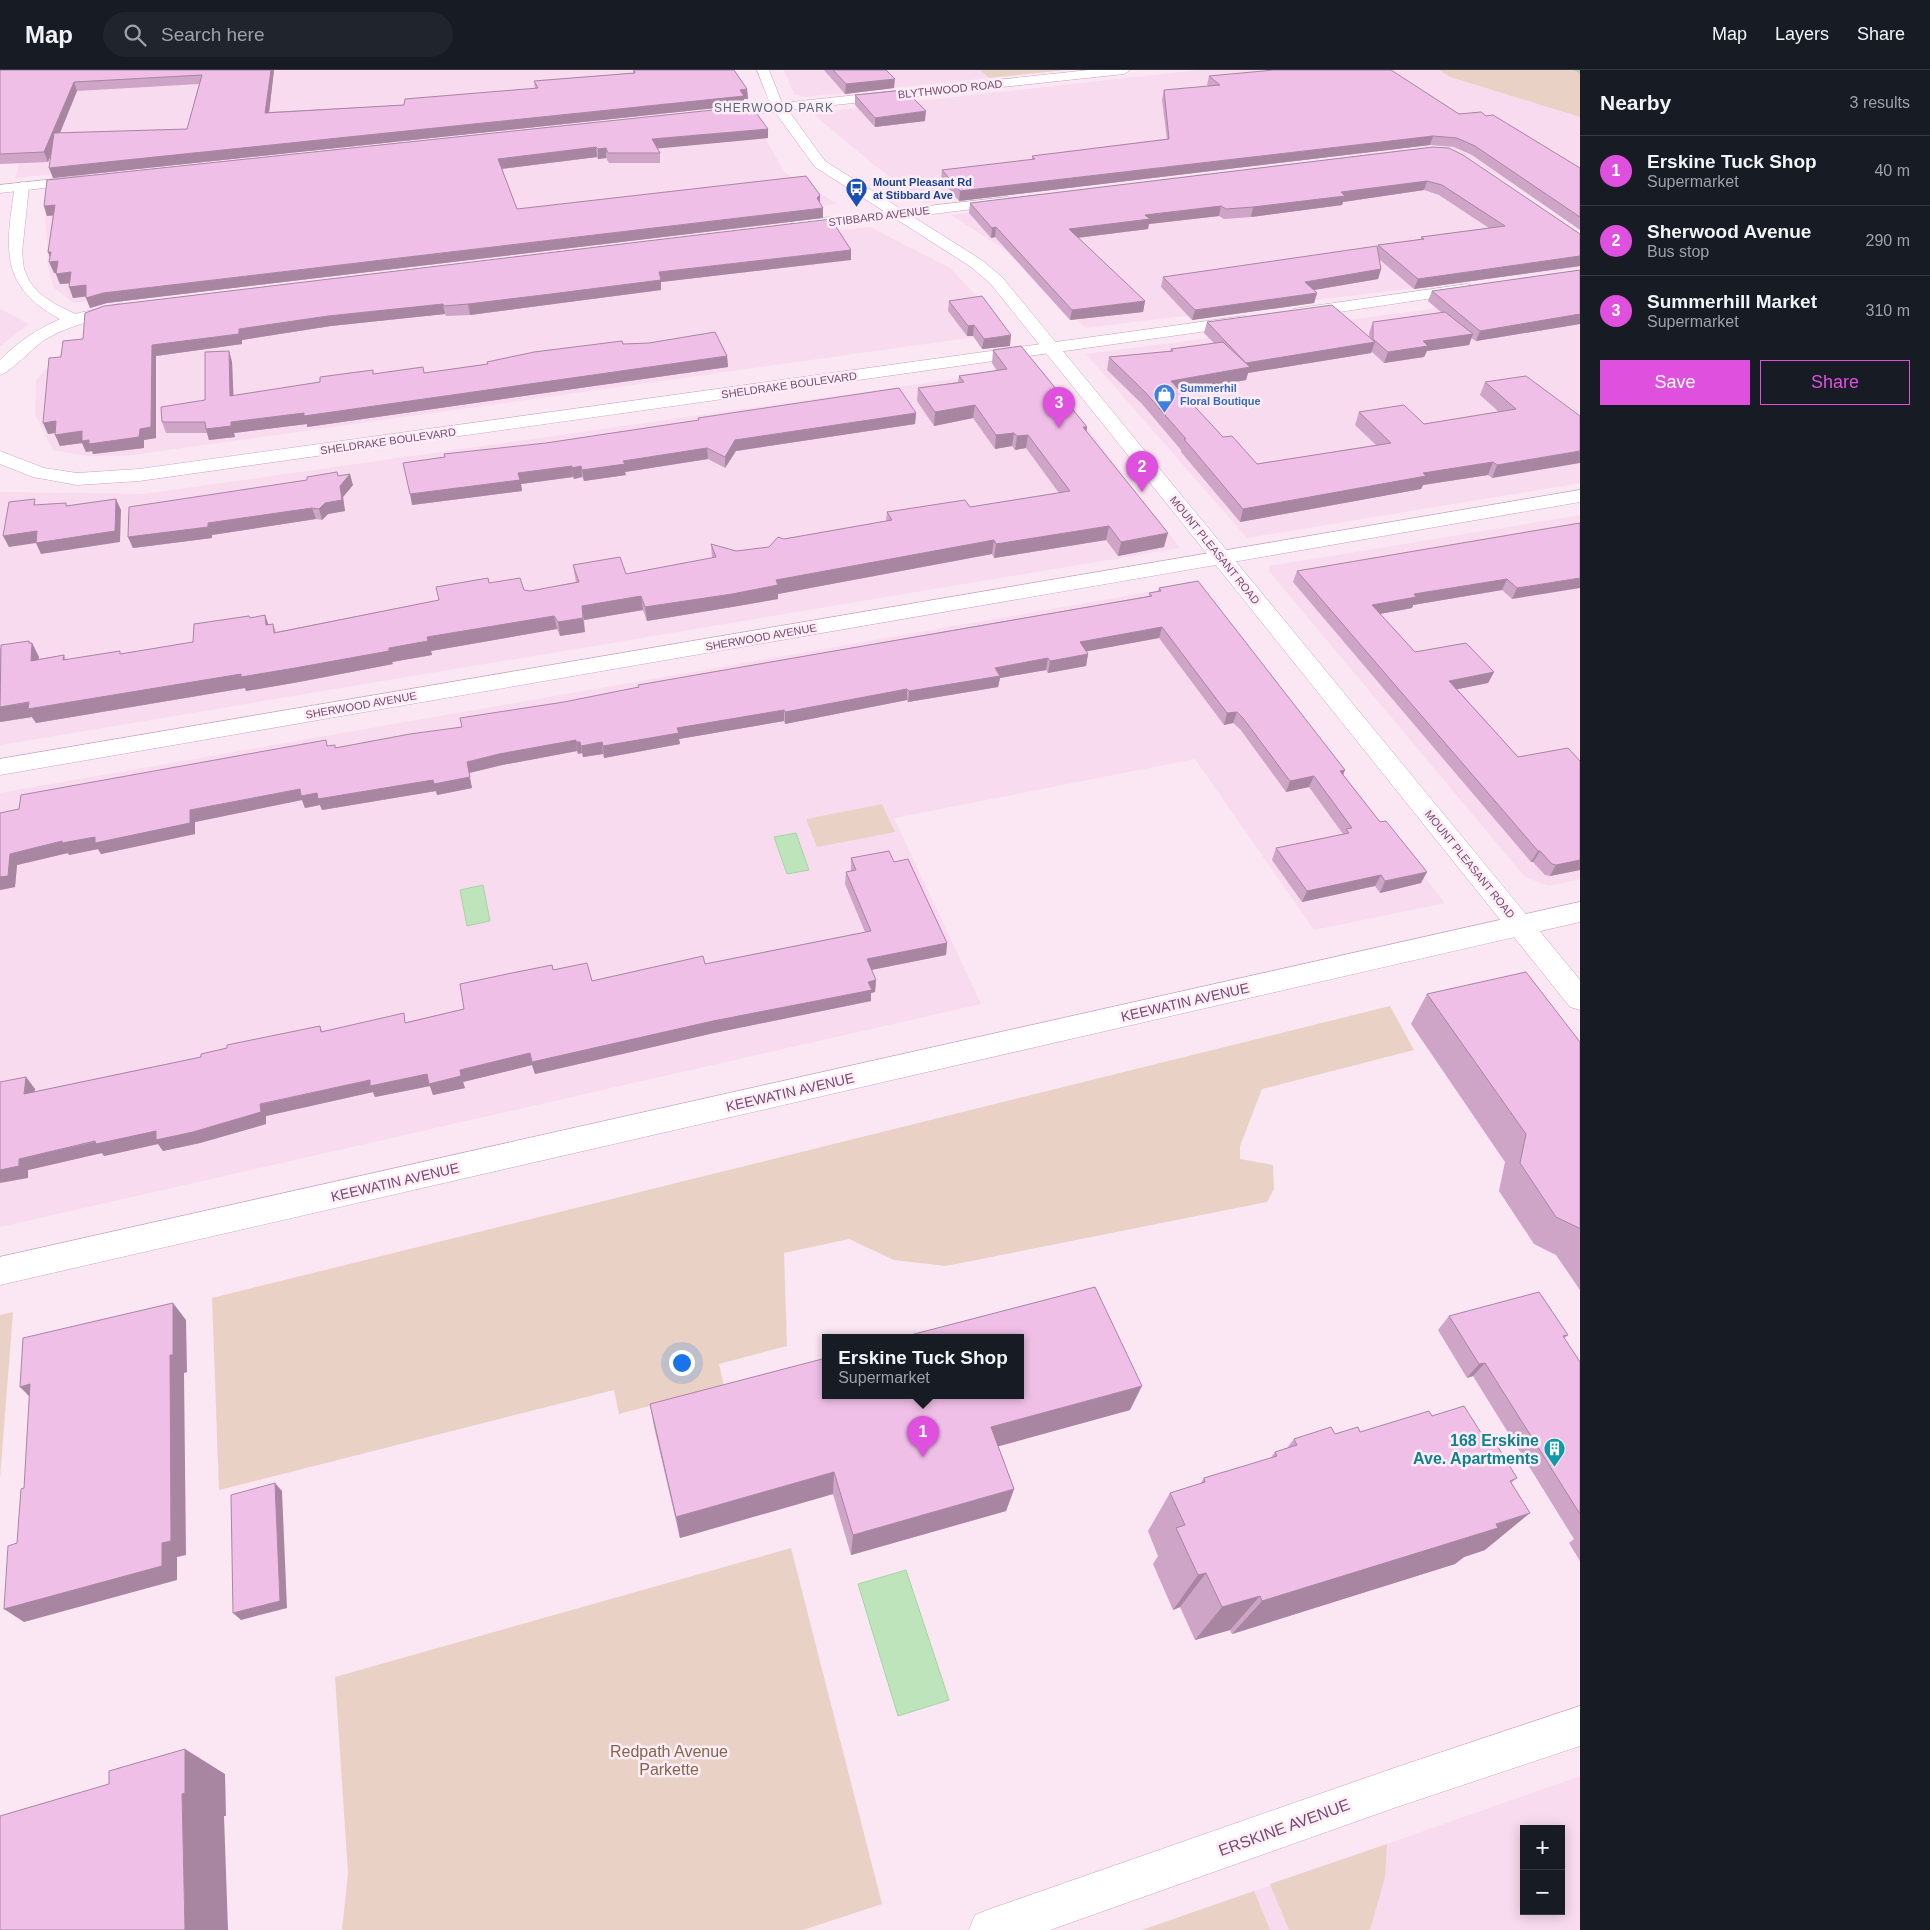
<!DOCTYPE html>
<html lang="en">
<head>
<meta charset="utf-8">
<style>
	:root { --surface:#171b24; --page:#20242c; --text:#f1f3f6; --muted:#9ea1a6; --line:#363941; --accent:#e050df }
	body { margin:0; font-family:Helvetica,sans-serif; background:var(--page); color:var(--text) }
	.controls { position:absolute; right:15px; bottom:15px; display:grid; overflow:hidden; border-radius:0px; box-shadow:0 2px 12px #0003 }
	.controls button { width:45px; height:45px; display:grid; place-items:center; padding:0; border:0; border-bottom:1px solid var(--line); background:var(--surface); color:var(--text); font:25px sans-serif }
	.you { position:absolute; left:681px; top:1292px; width:18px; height:18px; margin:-12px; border:4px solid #fff; border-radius:50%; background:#1a73e8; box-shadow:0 0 0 8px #1a73e833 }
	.badge { display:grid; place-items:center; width:32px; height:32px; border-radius:50%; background:var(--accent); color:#fff; font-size:16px; font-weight:700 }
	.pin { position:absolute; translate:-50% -41px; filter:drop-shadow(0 1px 2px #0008) }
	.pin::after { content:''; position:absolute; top:26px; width:18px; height:15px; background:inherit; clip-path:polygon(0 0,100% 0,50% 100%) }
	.popup { position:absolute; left:822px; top:1264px; width:202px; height:65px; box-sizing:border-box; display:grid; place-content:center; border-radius:0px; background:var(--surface); filter:drop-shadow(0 1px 4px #0005); font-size:16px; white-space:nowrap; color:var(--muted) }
	.popup b { font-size:19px; color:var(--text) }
	.popup::after { content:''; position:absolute; left:50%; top:100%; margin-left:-10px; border:10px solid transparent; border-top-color:var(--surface) }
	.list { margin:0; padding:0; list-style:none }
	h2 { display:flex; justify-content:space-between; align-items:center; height:65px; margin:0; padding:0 20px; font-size:21px }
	h2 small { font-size:16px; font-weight:400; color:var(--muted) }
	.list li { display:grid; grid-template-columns:32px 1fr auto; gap:15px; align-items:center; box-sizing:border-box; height:70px; padding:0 20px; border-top:1px solid var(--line) }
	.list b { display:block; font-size:19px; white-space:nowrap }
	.list p { margin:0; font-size:16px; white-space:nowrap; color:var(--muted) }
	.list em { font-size:16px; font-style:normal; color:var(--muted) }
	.actions { display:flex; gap:10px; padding:15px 20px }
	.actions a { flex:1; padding:11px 0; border:1px solid var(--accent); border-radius:0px; text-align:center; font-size:18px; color:var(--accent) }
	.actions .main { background:var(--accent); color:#fff }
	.icon { flex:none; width:28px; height:28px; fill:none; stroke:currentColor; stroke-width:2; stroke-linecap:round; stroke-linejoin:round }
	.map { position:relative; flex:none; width:1580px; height:1860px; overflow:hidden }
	header { display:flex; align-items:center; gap:30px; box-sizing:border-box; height:70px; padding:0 25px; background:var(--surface); border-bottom:1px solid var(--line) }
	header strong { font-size:24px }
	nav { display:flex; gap:28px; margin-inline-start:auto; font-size:18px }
	.search { width:350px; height:45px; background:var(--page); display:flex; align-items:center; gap:12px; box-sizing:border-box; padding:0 18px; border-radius:28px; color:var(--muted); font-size:19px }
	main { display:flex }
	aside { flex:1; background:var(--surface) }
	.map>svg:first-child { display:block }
	.residential { fill:#f8dbee; fill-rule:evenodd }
	.green { fill:#e9d2c5 }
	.water { fill:#bee4bb; stroke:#a5d6a2 }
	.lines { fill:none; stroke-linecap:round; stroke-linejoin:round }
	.stream { fill:#a5d6a2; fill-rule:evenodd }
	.street-casing { stroke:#c8a8c1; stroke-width:1 }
	.secondary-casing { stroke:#c8a3c0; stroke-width:1 }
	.street { fill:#fff; fill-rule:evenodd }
	.secondary { fill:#fff; fill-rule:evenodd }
	.wall { fill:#cea4c7; fill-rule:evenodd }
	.shaded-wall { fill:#a886a2 }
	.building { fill:#f0bfe7; stroke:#a886a2 }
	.labels { text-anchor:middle; stroke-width:5; stroke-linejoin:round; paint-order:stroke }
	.far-street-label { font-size:11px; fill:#744c6e; stroke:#feecf7 }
	.far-transit-label { font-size:11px; font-weight:bold; fill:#164399; stroke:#feecf7; text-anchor:start }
	.far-shop-label { font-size:11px; font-weight:bold; fill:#366cbe; stroke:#feecf7; text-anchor:start }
	.far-neighbourhood-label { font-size:12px; letter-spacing:1px; fill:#576b7c; stroke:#feecf7 }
	.street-label { font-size:14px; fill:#744c6e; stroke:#feecf7 }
	.near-culture-label { font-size:16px; font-weight:bold; fill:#0d838f; stroke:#feecf7; text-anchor:end }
	.near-park-label { font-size:16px; fill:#85664a; stroke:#feecf7 }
	.near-street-label { font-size:16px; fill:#744c6e; stroke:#feecf7 }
</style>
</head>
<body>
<header>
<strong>Map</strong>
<div class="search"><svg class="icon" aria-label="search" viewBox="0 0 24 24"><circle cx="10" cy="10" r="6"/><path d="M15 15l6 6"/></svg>Search here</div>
<nav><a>Map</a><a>Layers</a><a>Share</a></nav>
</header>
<main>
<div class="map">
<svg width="1580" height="1860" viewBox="0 0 1580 1860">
	<rect width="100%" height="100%" fill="#fbe6f3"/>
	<g class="residential">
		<polygon points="140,0 729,0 737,33 15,108 28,62 0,6"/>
		<polygon points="784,0 980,0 989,8 805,27 794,24"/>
		<polygon points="1199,0 1439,0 1450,7 1580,47 1580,158 1447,74 925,133 873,94 812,43"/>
		<polygon points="754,49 785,103 838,134 74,233 54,218 48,197 44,123"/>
		<polygon points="1431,90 1580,183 1580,198 1085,258 1035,199 951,145"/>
		<polygon points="870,157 950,198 983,233 1004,263 125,386 87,386 53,380 35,344 36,310 68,275 95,262 195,240"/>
		<polygon points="1571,221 1580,228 1580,413 1247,468 1086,284"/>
		<polygon points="0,239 29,254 0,276"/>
		<polygon points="1040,297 1180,478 0,675 0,422 144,424"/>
		<polygon points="1580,445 1580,809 1549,816 1525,807 1269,501 1270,496"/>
		<polygon points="1195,514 1445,833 1314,860 1195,689 894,748 981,934 0,1157 0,723"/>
		<path d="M1580,1706V1860H1142L1254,1821ZM1524,1759H1561V1841H1524Z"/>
	</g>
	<g class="green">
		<polygon points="980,0 1066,0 989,8"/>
		<polygon points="1439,0 1580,0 1580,47 1450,7"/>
		<polygon points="882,734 895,762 817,777 806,749"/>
		<polygon points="1390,936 1414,980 1262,1019 1240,1076 1240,1089 1273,1095 1274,1119 1267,1132 946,1196 894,1190 849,1169 784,1183 787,1276 719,1294 724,1316 619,1344 614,1320 219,1420 212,1228"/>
		<polygon points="13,1242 0,1408 0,1245"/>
		<polygon points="791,1478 882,1834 803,1860 342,1860 348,1803 335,1607"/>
		<polygon points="1387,1774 1385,1807 1370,1860 1289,1860 1270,1814"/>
		<polygon points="1254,1821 1270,1860 1142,1860"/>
	</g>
	<g class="water">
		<polygon points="796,763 809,800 787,804 774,767"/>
		<polygon points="483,815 490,851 467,856 460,820"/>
		<polygon points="906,1500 949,1630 898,1646 858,1514"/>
	</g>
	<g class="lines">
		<polygon class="stream" points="1573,0 1580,0 1580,3"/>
		<defs>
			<g id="street">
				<path d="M22,112L29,116L22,183L24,199L30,212L39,223L55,234L75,244L122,233L128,235L130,238L128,241C99,249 72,254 46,269C33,277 11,302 0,305V290C17,272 38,259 60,249C0,217 5,180 15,116Z"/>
				<polygon points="1008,127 1015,131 1013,134 795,161 787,156 795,151"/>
				<polygon points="1467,214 1473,216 1475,219 1473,222 1299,248 1293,247 1291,243 1293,239 1299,238"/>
				<polygon points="1244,246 1250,247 1252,251 1250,255 139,411 77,415 33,407 0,394 0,381 44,398 77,403 139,399"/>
				<polygon points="1580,420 1580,432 0,705 0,689"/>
				<polygon points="1580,832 1580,852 0,1215 0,1187"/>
				<polygon points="1580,1636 1580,1676 1394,1738 1050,1860 969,1860 975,1845 990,1839 1394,1698"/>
			</g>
			<g id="secondary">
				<polygon points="757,0 769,0 782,33 1089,0 1130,0 1124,4 788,40 825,91 983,191 1002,207 1580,910 1580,940 1570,937 990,213 971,197 815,97 775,42 713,47 711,44 713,41 718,40 770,34"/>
				<polygon points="83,106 88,107 90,110 88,113 0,123 0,115"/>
			</g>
		</defs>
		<use href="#street" class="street-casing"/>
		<use href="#secondary" class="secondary-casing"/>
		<use href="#street" class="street"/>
		<use href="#secondary" class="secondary"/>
	</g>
	<g class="wall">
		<path d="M0,0H274L269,42L404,35L535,18L534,11L633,3V0H734L747,19L748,29H744V35L53,108L51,85L48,92L0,94V96ZM199,14L187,59L60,63L77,21Z"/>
		<polygon points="824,0 886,0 894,18 845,24"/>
		<polygon points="1209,6 1459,44 1580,98 1580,160 1472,85 1454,77 1430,75 959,131 941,110 942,100 1032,90 1032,86 1167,69 1162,30 1164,20 1208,16 1207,15"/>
		<polygon points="855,25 925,51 875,57 855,35"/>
		<polygon points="768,59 768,68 657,78 660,83 660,93 609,93 606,88 598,89 597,87 502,99 517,139 820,133 823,138 823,148 107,233 90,238 86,226 73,228 70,213 60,214 56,204 57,202 54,203 50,187 48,182 53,145 47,146 44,136"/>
		<polygon points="1433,77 1580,164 1580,196 1414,219 1379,189 1381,199 1378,209 1314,220 1317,223 1314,233 1192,250 1161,217 1163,207 1377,178 1378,175 1421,169 1421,167 1489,158 1439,125 1424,120 1343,132 1342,135 1251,147 1224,149 1219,146 1149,154 1148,159 1078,168 1145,231 1143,242 1070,250 995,167 991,168 969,143 970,133"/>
		<polygon points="851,190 661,212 661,220 553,234 470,245 446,246 445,244 331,256 242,270 242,274 156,286 156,368 144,370 144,378 93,384 92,381 86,382 82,373 60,376 55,363 48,364 61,287 63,271"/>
		<polygon points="1580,200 1580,254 1476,271 1471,268 1469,275 1427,281 1424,287 1384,293 1372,282 1371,283 1248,303 1246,310 1180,322 1223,367 1257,394 1376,375 1355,355 1359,342 1424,354 1499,342 1480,325 1485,312 1580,346 1492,408 1488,405 1423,415 1421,419 1240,452 1181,382 1181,380 1142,334 1107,300 1109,287 1170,281 1171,279 1214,273 1204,263 1207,252 1369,267 1369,263 1373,252 1442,243 1428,231 1432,221"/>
		<polygon points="949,231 1010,276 982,279 973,266 967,266 948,241"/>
		<polygon points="623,274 727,286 728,297 307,357 307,354 234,363 235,367 209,370 207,363 166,363 162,352 205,330 229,281 232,292 233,326 373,304 424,303 487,294"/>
		<polygon points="993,280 1087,357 1086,362 1164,477 1118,486 1106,470 994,488 992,484 778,524 778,529 732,537 647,551 643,540 584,550 585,562 560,566 557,559 431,581 432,585 392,592 393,594 299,612 246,621 245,618 36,653 32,647 0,652 0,578 32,573 39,587 39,589 64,585 66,590 122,584 193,572 250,548 265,545 268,555 273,554 276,562 439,530 489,513 524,520 530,521 576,512 573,495 626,504 712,488 711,474 736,481 769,477 784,469 886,451 887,442 970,437 1059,423 1026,378 1015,380 1012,376 995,379 973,348 934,356 917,331 918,318 958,312 959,306 997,301 992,293"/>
		<polygon points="916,343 915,354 736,381 725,398 708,389 625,402 626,405 584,411 582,407 574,409 573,407 521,414 522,421 412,435 546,373 698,351 698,348"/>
		<polygon points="338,406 353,415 343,427 345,441 328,444 322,450 316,449 212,465 212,468 133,478 128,467"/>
		<polygon points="1580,453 1512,529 1502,520 1413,535 1412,538 1380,544 1415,582 1494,602 1488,613 1457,619 1518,687 1580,691 1580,800 1550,806 1545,805 1533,792 1531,792 1293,512 1297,501"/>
		<polygon points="1159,518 1343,705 1421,813 1380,823 1375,816 1302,832 1272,790 1276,778 1343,764 1309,717 1286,722 1240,659 1233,653 1224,655 1159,568 1086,581 1088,584 1086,596 1048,603 1046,600 1000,608 998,617 908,632 907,630 785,654 784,651 679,669 680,674 604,688 603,684 583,687 582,683 578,684 577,681 502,695 469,703 472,718 437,725 436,721 322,740 320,735 305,738 302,730 195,752 195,764 101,784 98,779 69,785 68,783 17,795 15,817 0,820 0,743 328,676 336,678 462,657 564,632 638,617 638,615 1149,526 1149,523 1158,521"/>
		<polygon points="851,788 894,792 947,873 946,885 871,900 876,910 875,922 871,923 871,931 714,963 535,1004 532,995 463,1012 465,1018 433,1025 430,1016 375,1027 373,1022 266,1046 266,1054 200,1073 163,1081 158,1074 104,1086 102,1083 28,1100 28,1108 26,1007 35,1019 34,1022 201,987 320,956 322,961 407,952 464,939 553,900 592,911 705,894 865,862 845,814 846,802 851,801"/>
		<polygon points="1427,924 1580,972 1580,1220 1556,1185 1534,1174 1499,1121 1505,1092 1411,954"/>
		<polygon points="1449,1246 1568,1265 1564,1269 1580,1292 1580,1491 1569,1473 1574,1469 1473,1306 1467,1308 1438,1260"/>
		<polygon points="650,1334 1130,1340 998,1376 1014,1419 1006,1441 851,1485 833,1424 680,1468 654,1357"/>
		<polygon points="1432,1346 1483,1366 1517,1408 1511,1413 1485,1480 1464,1487 1455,1494 1232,1564 1230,1560 1195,1570 1180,1537 1173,1540 1153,1494 1158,1486 1148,1461 1170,1423 1200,1414 1204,1408 1270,1389 1275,1382 1287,1378 1294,1369 1360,1362"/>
	</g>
	<g class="shaded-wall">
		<polygon points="271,0 274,0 268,52 265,43"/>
		<polygon points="895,9 894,18 845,24 846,14"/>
		<polygon points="74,12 77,21 48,92 44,82"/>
		<polygon points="747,19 748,29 744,29 744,35 53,108 49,98"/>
		<polygon points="926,41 925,51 875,57 875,48"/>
		<polygon points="768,59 768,68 653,79 652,69"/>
		<polygon points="1433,66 1430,75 959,131 960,121"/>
		<polygon points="596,77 597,87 500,99 498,89"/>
		<polygon points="606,78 606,88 598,89 598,79"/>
		<polygon points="1427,111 1424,120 1343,132 1342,135 1251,147 1253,137 1341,122"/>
		<polygon points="820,125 820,135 817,128"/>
		<polygon points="55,135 58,145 47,146 44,136"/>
		<polygon points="1221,136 1219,146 1149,154 1148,159 1067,169 1069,159 1145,145"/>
		<polygon points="823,138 823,148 107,233 90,238 86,228 103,223"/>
		<polygon points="996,157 995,167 991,168 992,158"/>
		<polygon points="851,180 851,190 661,212 661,220 470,245 468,234 659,202"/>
		<polygon points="48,182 51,182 58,191 62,202 54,203 49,192 52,192"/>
		<polygon points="1580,186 1580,196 1414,219 1418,209"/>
		<polygon points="1381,199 1378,209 1302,222 1305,212"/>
		<polygon points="71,202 75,213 60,214 56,204"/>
		<polygon points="86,215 90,226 73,228 69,217"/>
		<polygon points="1317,223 1314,233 1192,250 1195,240"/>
		<polygon points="1145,231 1143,242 1070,250 1072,240"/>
		<polygon points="443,234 445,244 331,256 242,270 242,274 156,286 156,368 144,370 144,378 93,384 92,381 86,382 82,373 60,376 55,365 82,361 140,359 152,275 239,259 328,246"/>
		<polygon points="1580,244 1580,254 1476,271 1480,261"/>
		<polygon points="974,255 973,266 967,266 968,256"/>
		<polygon points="1473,264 1469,275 1427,281 1424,287 1384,293 1388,282 1423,271"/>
		<polygon points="1011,265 1010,276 982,279 984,269"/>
		<polygon points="1375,272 1371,283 1248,303 1246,310 1168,324 1171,311 1245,298 1246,293"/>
		<polygon points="229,281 232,292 234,337 230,326"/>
		<polygon points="727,286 728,297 307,357 307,354 234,363 235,367 209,370 206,359 231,352"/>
		<polygon points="975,335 973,348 934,356 935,342"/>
		<polygon points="916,343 915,354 736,381 725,398 725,387 735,370"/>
		<polygon points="56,351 61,362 48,364 43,353"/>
		<polygon points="1083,357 1087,357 1085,370"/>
		<polygon points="1014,363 1012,376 995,379 996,365"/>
		<polygon points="1028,365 1026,378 1015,380 1017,366"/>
		<polygon points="707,378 708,389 625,402 626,405 584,411 582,400 623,391"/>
		<polygon points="1580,381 1580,393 1492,408 1497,395"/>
		<polygon points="1493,392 1488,405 1423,415 1421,419 1240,452 1243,439 1423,403"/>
		<polygon points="572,396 573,407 521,414 522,421 412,435 410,424 518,403"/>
		<polygon points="581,396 582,407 574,409 572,398"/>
		<polygon points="350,404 353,415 343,427 345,441 328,444 322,450 319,439"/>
		<polygon points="116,429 121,440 120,472 41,484 36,473 9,477 3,466"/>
		<polygon points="312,438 316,449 212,465 212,468 133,478 128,467 208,453"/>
		<polygon points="1109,456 1106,470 994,488 996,474"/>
		<polygon points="1168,463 1164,477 1118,486 1121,472"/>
		<polygon points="994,470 992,484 778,524 778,529 732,537 647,551 645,537 776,510"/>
		<polygon points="1580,508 1580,518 1512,529 1517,518"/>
		<polygon points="1507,509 1502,520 1413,535 1412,538 1368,546 1372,535 1414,524"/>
		<polygon points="641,526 643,540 584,550 582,536"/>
		<polygon points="265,545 270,559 266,555"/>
		<polygon points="554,546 557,559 431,581 432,585 392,592 393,594 299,612 246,621 245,618 36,653 32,647 0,652 0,637 389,578 427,567"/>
		<polygon points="583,548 585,562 560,566 558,552"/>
		<polygon points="1162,557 1159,568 1078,583 1080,572"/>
		<polygon points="29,571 32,577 32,573 39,587 38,605 31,591"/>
		<polygon points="1088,584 1086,596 1048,603 1050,591"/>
		<polygon points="1048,588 1046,600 1000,608 998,617 908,632 909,621 995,598"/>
		<polygon points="1494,602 1488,613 1444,622 1449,611"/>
		<polygon points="907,619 907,630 785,654 785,642"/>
		<polygon points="784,640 784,651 679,669 680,674 604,688 603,676 677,658"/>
		<polygon points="1237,642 1233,653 1224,655 1227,643"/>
		<polygon points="576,670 577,681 502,695 469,703 472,718 437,725 436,721 322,740 320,735 305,738 302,730 195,752 195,764 101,784 98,779 69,785 68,783 17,795 15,817 0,820 0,807 10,784 190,740 300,719 467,692 499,684"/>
		<polygon points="576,672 580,672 582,683 578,684"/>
		<polygon points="602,672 603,684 583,687 581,676"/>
		<polygon points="1345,700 1341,711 1340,701"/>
		<polygon points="1314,706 1309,717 1286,722 1290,711"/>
		<polygon points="1538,781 1540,781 1533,792 1531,792"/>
		<polygon points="1580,790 1580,800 1550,806 1556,795"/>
		<polygon points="1427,802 1421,813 1380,823 1385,811"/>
		<polygon points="1381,805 1375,816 1302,832 1307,821"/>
		<polygon points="947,873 946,885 866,901 867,889"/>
		<polygon points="876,910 875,922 871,923 871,931 714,963 535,1004 532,995 463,1012 465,1018 433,1025 430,1016 375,1027 373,1022 266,1046 266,1054 200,1073 163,1081 158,1074 104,1086 102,1083 28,1100 28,1108 0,1113 0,1100 19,1089 370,1010 460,1000 530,983"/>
		<polygon points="26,1007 35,1019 33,1035 24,1024"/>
		<polygon points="173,1233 186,1250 187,1302 184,1303 186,1485 177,1487 177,1510 24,1552 4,1539 170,1285"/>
		<polygon points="1485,1293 1473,1306 1467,1308 1479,1294"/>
		<polygon points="30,1314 37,1334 20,1317"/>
		<polygon points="1142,1316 1130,1340 985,1380 991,1357"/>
		<polygon points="834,1402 833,1424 680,1468 676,1447"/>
		<polygon points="275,1413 282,1421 287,1538 241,1550 233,1543"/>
		<polygon points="1014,1419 1006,1441 851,1485 853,1465"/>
		<polygon points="1530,1443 1485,1480 1464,1487 1455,1494 1232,1564 1262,1531"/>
		<polygon points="1206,1503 1180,1537 1173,1540 1198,1505"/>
		<polygon points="1260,1526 1230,1560 1195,1570 1222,1537"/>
		<polygon points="185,1679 225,1704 226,1746 224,1746 228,1860 185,1860 182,1724"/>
	</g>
	<g class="building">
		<polygon points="0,0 271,0 265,43 404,35 405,29 538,18 534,11 635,3 634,0 734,0 747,19 740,20 744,26 49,98 54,63 187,59 202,5 74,12 44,82 0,84"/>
		<polygon points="833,0 886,0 895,9 846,14"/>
		<polygon points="1274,0 1391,0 1459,44 1481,42 1486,46 1493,45 1580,98 1580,147 1475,76 1457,68 1433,66 960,121 942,100 1035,89 1032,86 1169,69 1164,20 1220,15 1209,6"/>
		<polygon points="905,20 926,41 875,48 855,25"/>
		<polygon points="751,36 768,59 652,69 660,83 608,83 606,78 598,79 596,77 498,89 517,139 806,106 820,125 817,128 823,138 103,223 86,228 86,215 69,217 71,202 56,204 58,191 49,192 51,182 48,182 55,135 44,136 47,110"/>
		<polygon points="1433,77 1449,78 1463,85 1580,164 1580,186 1418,209 1378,175 1424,169 1421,167 1505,156 1442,115 1427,111 1341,122 1345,126 1253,137 1226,139 1221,136 1145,145 1150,149 1069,159 1145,231 1072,240 996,157 992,158 970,133"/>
		<polygon points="831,149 851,180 659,202 661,210 551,224 468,234 444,236 443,234 328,246 239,259 239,264 152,275 151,357 140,359 139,367 89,374 89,370 82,371 82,361 55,365 56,351 43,353 49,288 61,287 63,271 83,269 85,243 104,236"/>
		<polygon points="1377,176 1381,199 1305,212 1317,223 1195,240 1163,207"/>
		<polygon points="1580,200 1580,244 1480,261 1432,221"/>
		<polygon points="982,226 1011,265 984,269 974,255 968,256 949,231"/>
		<polygon points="1332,235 1375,272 1246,293 1207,252"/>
		<polygon points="1445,242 1473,264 1423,271 1428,276 1388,282 1373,269 1373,252"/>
		<polygon points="715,262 727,286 304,346 304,343 231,352 231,356 206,359 205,352 162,352 161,337 205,330 205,282 229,281 230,326 320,312 320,307 373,300 373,304 423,297 424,303 488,294 487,292 534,282 622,271 623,274 649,273"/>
		<polygon points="1223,272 1250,297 1171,311 1223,367 1232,366 1257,394 1391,373 1359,342 1404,335 1424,354 1516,339 1485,312 1526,306 1580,346 1580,381 1497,395 1493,392 1423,403 1426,406 1243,439 1184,369 1186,369 1145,322 1109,287 1173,281 1171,279"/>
		<polygon points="1021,276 1087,357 1083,357 1168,463 1121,472 1109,456 996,474 994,470 776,510 778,515 732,524 645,537 641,526 582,536 583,548 558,552 554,546 427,567 428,571 389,578 389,581 295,598 241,607 241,604 28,639 29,632 0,637 1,575 29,571 29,573 32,573 31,591 64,585 63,590 120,581 120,584 193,572 194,554 249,546 250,548 265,545 266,555 273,554 274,563 439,530 436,517 488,508 489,513 520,508 524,520 530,521 579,512 573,495 620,487 626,504 716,487 711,474 736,481 769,477 778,467 784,469 892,450 887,442 965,430 970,437 1070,421 1028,365 1017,366 1014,363 996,365 975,335 935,342 918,318 964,312 959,306 1007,299 993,280"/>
		<polygon points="899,318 916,343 735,370 725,387 707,378 623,391 625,394 582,400 581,396 572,398 572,396 518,403 520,410 410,424 403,393 445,387 444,384 546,373 699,350 698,348"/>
		<polygon points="337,402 338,406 350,404 340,416 342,430 325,433 319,439 312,438 208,453 208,457 128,467 129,437 307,410 307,407"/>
		<polygon points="35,429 34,435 66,433 66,436 116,429 115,461 36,473 37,461 3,466 9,432"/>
		<polygon points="1580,453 1580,508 1517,518 1507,509 1414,524 1416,527 1372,535 1415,582 1466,573 1494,602 1449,611 1518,687 1568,678 1580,691 1580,790 1556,795 1552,794 1540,781 1538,781 1297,501"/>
		<polygon points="1198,511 1345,700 1340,701 1380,752 1386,751 1427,802 1385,811 1381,805 1307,821 1276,778 1349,763 1346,759 1352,758 1314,706 1290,711 1243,648 1237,642 1227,643 1162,557 1080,572 1088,584 1050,591 1048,588 995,598 1000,606 909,621 907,619 785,642 784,640 677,658 679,663 603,676 602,672 581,676 580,672 576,672 576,670 499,684 467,692 470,707 434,714 433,710 318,729 317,723 301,726 300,719 190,740 190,753 95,773 95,767 62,773 62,771 10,784 8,806 0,807 0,743 19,739 21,725 326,670 327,676 335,675 335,678 410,664 462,657 460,648 564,632 639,617 638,615 1152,526 1149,523 1161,521 1159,518"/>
		<polygon points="889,781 894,792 908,789 947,873 867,889 876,910 868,912 872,920 713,951 532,992 530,983 460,1000 461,1006 429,1014 427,1004 370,1016 370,1010 260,1034 261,1042 193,1062 156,1070 156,1061 96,1074 95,1071 19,1089 19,1096 0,1100 0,1012 26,1007 24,1024 201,987 201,984 227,978 227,975 320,956 321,962 404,943 405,953 464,939 460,914 507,904 552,895 553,900 587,893 592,911 703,886 705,894 871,861 846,802 856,800 851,788"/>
		<polygon points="1526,902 1580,972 1580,1159 1579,1158 1556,1147 1520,1093 1526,1064 1427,924"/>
		<polygon points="1095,1217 1142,1316 991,1357 1014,1419 853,1465 834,1402 676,1447 650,1334 826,1288 826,1326 1020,1326 1020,1268 899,1268"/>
		<polygon points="1539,1222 1568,1265 1563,1266 1580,1292 1580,1444 1485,1293 1479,1294 1449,1246"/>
		<polygon points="173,1233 173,1285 170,1285 171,1471 162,1473 162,1496 4,1539 8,1476 17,1473 21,1419 24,1418 30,1314 20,1317 23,1268"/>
		<polygon points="1464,1336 1483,1366 1490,1364 1517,1408 1510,1411 1530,1443 1496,1454 1498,1458 1262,1531 1260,1526 1222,1537 1206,1503 1198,1505 1176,1458 1185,1455 1170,1423 1205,1412 1204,1408 1277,1386 1275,1382 1297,1375 1294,1369 1331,1357 1335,1364 1358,1357 1360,1362 1429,1341 1432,1346"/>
		<polygon points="275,1413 280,1531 233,1543 231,1425"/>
		<polygon points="185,1679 185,1723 182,1724 185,1860 0,1860 0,1746 109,1714 109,1701"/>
	</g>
	<defs>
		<symbol id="bus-pin" viewBox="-11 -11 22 30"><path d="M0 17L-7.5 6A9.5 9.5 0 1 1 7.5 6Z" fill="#1a4fb4" stroke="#feecf7"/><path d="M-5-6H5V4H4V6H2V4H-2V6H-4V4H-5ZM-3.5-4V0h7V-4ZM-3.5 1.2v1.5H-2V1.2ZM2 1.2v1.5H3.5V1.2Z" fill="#fff"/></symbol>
		<symbol id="shop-pin" viewBox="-11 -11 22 30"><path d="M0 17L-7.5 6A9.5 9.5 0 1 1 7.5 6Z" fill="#3f7fe0" stroke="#feecf7"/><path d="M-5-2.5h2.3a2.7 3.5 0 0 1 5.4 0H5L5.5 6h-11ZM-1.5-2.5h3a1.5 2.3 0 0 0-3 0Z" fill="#fff"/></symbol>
		<symbol id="building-pin" viewBox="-11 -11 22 30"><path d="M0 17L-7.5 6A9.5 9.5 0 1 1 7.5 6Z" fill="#0f9aa8" stroke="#feecf7"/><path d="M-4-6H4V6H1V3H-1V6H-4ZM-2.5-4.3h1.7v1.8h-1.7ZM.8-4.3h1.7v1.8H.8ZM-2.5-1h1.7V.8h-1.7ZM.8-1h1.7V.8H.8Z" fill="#fff"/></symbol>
	</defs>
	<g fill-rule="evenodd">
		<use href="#bus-pin" x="844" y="106" width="25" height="34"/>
		<use href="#shop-pin" x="1152" y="312" width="25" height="34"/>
		<use href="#building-pin" x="1542" y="1366" width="25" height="34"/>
	</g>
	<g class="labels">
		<g class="far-street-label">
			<text transform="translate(950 19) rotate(-6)" y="4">BLYTHWOOD ROAD</text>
			<text transform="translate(879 146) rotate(-7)" y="4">STIBBARD AVENUE</text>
			<text transform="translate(789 315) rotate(-8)" y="4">SHELDRAKE BOULEVARD</text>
			<text transform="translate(388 371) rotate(-8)" y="4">SHELDRAKE BOULEVARD</text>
			<text transform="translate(1215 480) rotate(51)" y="4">MOUNT PLEASANT ROAD</text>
			<text transform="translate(761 567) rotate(-10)" y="4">SHERWOOD AVENUE</text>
			<text transform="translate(361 635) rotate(-10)" y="4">SHERWOOD AVENUE</text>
			<text transform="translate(1470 794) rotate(51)" y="4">MOUNT PLEASANT ROAD</text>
		</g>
		<g class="far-transit-label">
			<text x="873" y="116">Mount Pleasant Rd<tspan x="873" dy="13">at Stibbard Ave</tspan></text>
		</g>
		<g class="far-shop-label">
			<text x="1180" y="322">Summerhil<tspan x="1180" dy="13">Floral Boutique</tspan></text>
		</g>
		<g class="far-neighbourhood-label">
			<text x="774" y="42">SHERWOOD PARK</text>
		</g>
		<g class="street-label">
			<text transform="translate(1185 932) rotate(-13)" y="5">KEEWATIN AVENUE</text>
			<text transform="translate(790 1022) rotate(-13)" y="5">KEEWATIN AVENUE</text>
			<text transform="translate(395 1112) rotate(-13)" y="5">KEEWATIN AVENUE</text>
		</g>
		<g class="near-culture-label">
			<text x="1539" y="1376">168 Erskine<tspan x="1539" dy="18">Ave. Apartments</tspan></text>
		</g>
		<g class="near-park-label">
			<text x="669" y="1687">Redpath Avenue<tspan x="669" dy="18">Parkette</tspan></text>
		</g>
		<g class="near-street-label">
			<text transform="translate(1284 1757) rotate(-20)" y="6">ERSKINE AVENUE</text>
		</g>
	</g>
</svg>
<div class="controls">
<button>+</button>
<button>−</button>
</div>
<div class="you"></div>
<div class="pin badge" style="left:923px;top:1387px">1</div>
<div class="popup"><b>Erskine Tuck Shop</b>Supermarket</div>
<div class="pin badge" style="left:1142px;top:422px">2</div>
<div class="pin badge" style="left:1059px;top:358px">3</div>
</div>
<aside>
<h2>Nearby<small>3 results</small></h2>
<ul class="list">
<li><span class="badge">1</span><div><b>Erskine Tuck Shop</b><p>Supermarket</p></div><em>40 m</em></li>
<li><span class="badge">2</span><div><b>Sherwood Avenue</b><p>Bus stop</p></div><em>290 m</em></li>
<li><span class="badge">3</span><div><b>Summerhill Market</b><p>Supermarket</p></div><em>310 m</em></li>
</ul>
<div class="actions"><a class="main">Save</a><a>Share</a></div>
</aside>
</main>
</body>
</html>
